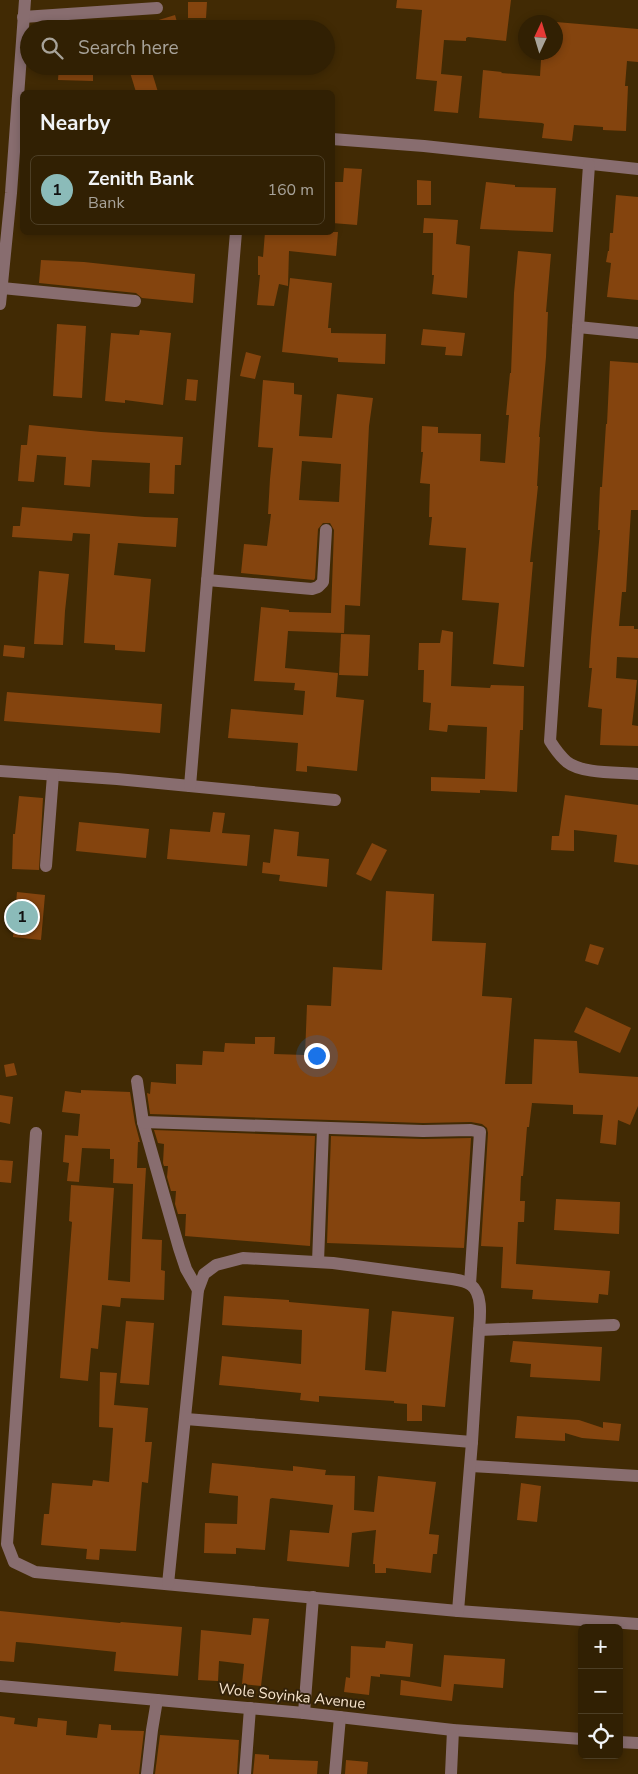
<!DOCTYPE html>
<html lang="en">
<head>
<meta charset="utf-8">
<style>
	:root { --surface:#312003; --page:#3d2d12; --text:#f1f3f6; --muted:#a8a39a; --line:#4c3e25; --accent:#8bbbb9 }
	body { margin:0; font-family:"Nunito Sans",sans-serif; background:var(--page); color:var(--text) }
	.controls { position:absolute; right:15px; bottom:15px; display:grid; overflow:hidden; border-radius:8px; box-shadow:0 2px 8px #0003 }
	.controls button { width:45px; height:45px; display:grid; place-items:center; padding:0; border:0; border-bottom:1px solid var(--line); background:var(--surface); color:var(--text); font:25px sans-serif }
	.compass { position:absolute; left:518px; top:15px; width:45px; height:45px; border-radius:50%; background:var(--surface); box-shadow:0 2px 8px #0003; rotate:4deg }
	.you { position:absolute; left:316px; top:1055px; width:18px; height:18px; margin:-12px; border:4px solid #fff; border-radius:50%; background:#1a73e8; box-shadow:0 0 0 8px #1a73e833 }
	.badge { display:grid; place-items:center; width:32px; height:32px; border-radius:50%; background:var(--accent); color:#111; font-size:16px; font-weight:700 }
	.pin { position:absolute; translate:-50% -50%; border:2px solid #fff; box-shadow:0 1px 5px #0006 }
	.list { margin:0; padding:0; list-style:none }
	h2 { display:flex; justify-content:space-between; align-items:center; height:65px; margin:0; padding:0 20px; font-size:21px }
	h2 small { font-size:16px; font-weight:400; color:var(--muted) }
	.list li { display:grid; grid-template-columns:32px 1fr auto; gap:15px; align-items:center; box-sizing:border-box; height:70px; margin:0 10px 10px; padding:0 10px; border:1px solid var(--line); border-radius:8px }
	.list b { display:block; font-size:19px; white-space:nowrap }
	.list p { margin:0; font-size:16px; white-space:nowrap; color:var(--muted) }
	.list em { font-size:16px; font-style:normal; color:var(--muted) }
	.icon { flex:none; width:28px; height:28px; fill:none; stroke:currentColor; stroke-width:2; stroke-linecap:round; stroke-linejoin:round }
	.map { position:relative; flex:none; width:638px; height:1774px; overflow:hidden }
	.search { position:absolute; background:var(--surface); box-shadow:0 2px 8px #0003; left:20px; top:20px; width:315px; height:55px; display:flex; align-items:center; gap:12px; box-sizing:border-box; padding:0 18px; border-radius:28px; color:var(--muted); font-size:19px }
	.panel { position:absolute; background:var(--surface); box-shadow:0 2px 8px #0003; left:20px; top:90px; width:315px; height:145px; border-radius:8px }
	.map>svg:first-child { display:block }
	.building { fill:#84440e; fill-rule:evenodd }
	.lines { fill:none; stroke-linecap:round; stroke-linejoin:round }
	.minor { stroke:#886d6f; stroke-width:12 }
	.labels { text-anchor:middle; stroke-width:4; stroke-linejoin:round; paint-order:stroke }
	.street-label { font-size:15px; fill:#f6e3cb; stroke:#332209 }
</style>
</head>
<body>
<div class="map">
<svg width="638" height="1774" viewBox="0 0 638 1774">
	<rect width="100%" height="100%" fill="#412a04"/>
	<g class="building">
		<polygon points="397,0 511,0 506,41 468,37 466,38 466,41 444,40 441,74 462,76 458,113 434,111 437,81 416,79 422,10 396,8"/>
		<polygon points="188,2 207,2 206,18 188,18"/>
		<polygon points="175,15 179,29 140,29 139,26"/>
		<polygon points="556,22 638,29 638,62 627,61 625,86 628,86 626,131 603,130 603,127 574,125 572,141 542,138 544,124 542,123 479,118 483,70 502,72 501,73 540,76 541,60 544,60 545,52 556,52"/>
		<polygon points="59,66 93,66 93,81 58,80"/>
		<polygon points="128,66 150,66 158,92 136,92"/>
		<polygon points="344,168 362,169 357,225 332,223 332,182 343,182"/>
		<polygon points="417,180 431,181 431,205 417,205"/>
		<polygon points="486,182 515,185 515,187 556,188 553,232 480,229"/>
		<polygon points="616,195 638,197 638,300 607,297 611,263 606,262 608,251 609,251 610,233 613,233"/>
		<polygon points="424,218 458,220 456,244 470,246 467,298 432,294 434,275 432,275 433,233 423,233"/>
		<polygon points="265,232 338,232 336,256 289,251 288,286 279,284 274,306 257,305 260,275 258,275 258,256 263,257"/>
		<polygon points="518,251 551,254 546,312 548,312 546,357 539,437 540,437 537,486 538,486 530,562 533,562 524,667 493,664 499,603 462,600 466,548 429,545 432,517 429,517 430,484 420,483 423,452 421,452 422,426 438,427 438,433 481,434 480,461 505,463 509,415 506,415 510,373 511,373 514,293"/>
		<polygon points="41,260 84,262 195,274 193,303 142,298 136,293 39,283"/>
		<polygon points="290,278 332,283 328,328 331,328 331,333 386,334 385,364 338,362 338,358 282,352"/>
		<polygon points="57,324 86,326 82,398 53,396"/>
		<polygon points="423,329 465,333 462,356 445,355 446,347 421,345"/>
		<polygon points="140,330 171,333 163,405 125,400 125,403 105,401 111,333 139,335"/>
		<polygon points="246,352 261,356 255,379 240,376"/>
		<polygon points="610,361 638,363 638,510 631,510 626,592 622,592 619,626 634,626 634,629 638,629 638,658 617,657 616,678 637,680 632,725 638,726 638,746 600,745 602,709 588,707 592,668 589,668 591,638 600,530 598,530 600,487 602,487 606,424 607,424"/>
		<polygon points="187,379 198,380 196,401 185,400"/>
		<path d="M263,380L294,383V394L302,395L299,436L332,438L337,394L373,398L369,426L360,606L345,605L344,633L288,631L285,668L338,673L336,697L364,700L357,771L307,766V772L296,771L298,743L228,738L231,709L303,715L305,691L294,690L295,683L254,681L261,607L289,610V612L331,613L334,530L330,523H323L318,529L315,578L314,580L241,573L244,544L267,546L271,514H268L270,479L273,448L258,447ZM302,461L341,464L339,502L299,500Z"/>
		<polygon points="29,425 101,432 183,437 181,465 175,465 174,494 149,493 150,463 92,460 90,487 64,485 66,457 37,455 34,482 18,481 21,445 27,445"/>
		<polygon points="22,507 145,517 178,518 176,547 118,543 114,575 151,579 145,652 115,650 115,645 84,643 90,534 73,533 72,541 12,537 13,526 20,526"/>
		<polygon points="39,571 69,574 65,611 63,645 34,644"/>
		<polygon points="442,630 453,632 451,686 490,688 491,685 524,686 523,730 520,730 517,792 480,790 480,793 431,791 431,777 485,779 487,727 448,725 447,732 429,730 431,703 423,702 424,670 418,670 419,643 440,643"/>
		<polygon points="341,634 370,635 368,676 339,675"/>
		<polygon points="4,645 25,647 24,658 3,656"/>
		<polygon points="7,692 162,704 160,733 4,721"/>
		<polygon points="565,795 638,805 638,865 614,862 617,835 574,830 574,851 551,850 552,836 559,836"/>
		<polygon points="19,796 43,798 39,870 12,869 13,834 15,834"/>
		<polygon points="213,812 225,813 222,833 250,835 247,866 167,859 170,829 210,832"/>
		<polygon points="79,822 149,829 146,858 76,851"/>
		<polygon points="274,829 299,832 297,856 329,859 327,887 279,881 280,875 262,873 263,862 270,863"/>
		<polygon points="372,843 387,850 371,881 356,874"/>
		<polygon points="386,891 434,894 432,941 486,943 482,996 512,998 505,1084 532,1084 534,1039 577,1041 579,1073 638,1077 638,1106 630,1125 618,1120 616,1145 600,1143 603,1115 573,1114 573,1105 532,1103 529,1127 527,1127 523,1176 521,1176 520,1201 525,1201 524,1222 518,1222 516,1264 610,1271 608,1295 599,1294 598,1303 532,1299 533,1290 501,1288 503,1247 481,1246 488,1133 487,1128 482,1124 471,1122 423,1123 150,1114 147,1093 150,1094 151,1082 176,1084 176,1064 202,1065 203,1051 224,1052 225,1043 255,1044 255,1037 275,1037 274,1054 305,1055 307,1005 331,1006 333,967 382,970"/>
		<polygon points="17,892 45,895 41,940 13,937"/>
		<polygon points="590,944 604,948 598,965 585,961"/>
		<polygon points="586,1007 631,1028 620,1053 574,1032"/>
		<polygon points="14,1063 17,1075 6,1077 4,1065"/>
		<polygon points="81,1090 130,1092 135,1123 140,1142 138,1142 137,1168 146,1168 142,1239 162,1240 161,1270 165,1271 164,1300 121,1298 120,1307 102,1305 98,1349 91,1348 88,1381 60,1378 72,1222 69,1221 71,1185 114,1188 108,1280 130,1282 133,1184 113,1183 114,1159 110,1159 110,1149 82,1148 79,1182 67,1181 69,1163 63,1162 65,1135 78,1136 80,1114 62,1112 65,1091 81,1093"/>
		<polygon points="0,1095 13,1097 10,1124 0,1122"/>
		<polygon points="154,1130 315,1136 310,1246 185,1236 186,1214 178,1214 175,1204 176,1191 171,1191 167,1177 168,1166 164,1166 163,1163 164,1144 158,1143"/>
		<polygon points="331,1136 423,1139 471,1138 464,1248 327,1243"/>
		<polygon points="0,1160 13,1161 11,1183 0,1182"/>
		<polygon points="556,1199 620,1202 619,1234 554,1230"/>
		<polygon points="224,1296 289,1300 289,1302 369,1309 365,1370 386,1372 392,1311 454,1317 445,1407 422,1405 422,1421 407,1421 407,1404 394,1403 394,1401 319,1396 319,1402 300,1400 301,1393 219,1385 222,1356 301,1364 302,1330 222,1325"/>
		<polygon points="126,1321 154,1323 149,1385 120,1383"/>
		<polygon points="513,1341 602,1347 600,1381 530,1377 531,1364 510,1362"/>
		<polygon points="100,1372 117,1373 114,1405 148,1408 145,1442 152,1442 148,1483 142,1482 136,1551 100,1549 99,1560 86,1559 87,1549 41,1545 44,1514 49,1514 52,1483 92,1486 93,1480 109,1482 113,1428 99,1427"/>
		<polygon points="517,1416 579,1420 603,1428 603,1422 621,1424 619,1441 582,1438 565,1433 565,1441 515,1438"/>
		<polygon points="212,1463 293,1471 293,1466 326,1470 325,1475 355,1476 354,1510 374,1512 378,1476 436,1482 429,1534 439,1535 437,1554 433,1554 431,1573 386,1568 386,1573 375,1573 375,1564 373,1564 376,1530 352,1533 349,1567 287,1561 290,1530 329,1533 333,1505 272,1498 270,1499 265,1550 236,1548 236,1554 204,1553 205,1523 237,1524 238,1496 209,1493"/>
		<polygon points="521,1483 541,1486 537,1522 517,1520"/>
		<polygon points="0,1611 120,1623 121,1622 182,1627 178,1676 114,1671 116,1652 29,1643 16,1642 14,1662 0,1661"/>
		<polygon points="253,1618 269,1619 261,1686 242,1684 244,1664 219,1661 218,1681 198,1680 201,1630 251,1635"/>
		<polygon points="386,1641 413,1644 410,1677 380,1674 380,1677 371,1676 369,1695 344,1692 346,1677 350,1678 351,1646 385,1648"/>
		<polygon points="444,1655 505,1659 503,1688 454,1684 452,1701 400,1695 401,1680 441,1687"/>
		<polygon points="0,1716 15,1718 14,1724 37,1727 38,1718 67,1721 66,1735 97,1738 99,1724 111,1725 111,1730 144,1731 139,1774 0,1774"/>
		<polygon points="160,1735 239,1740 237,1774 155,1774"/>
		<polygon points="255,1754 269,1755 269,1759 318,1761 317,1774 253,1774"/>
		<polygon points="346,1760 368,1762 367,1774 345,1774"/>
	</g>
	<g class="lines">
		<g class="minor">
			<polyline points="23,17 157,8"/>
			<polyline points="332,139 424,146 638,169"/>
			<path d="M589,165L550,741C555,749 560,756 567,762C582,774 619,772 638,774"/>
			<polyline points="2,288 135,301"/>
			<polyline points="0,304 11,193 25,0"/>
			<polyline points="578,327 638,333"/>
			<polyline points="207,580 312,589 318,587 323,582 326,530"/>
			<polyline points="0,771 117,779 335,800"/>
			<polyline points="190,786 236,232"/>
			<polyline points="46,866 53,775"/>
			<polyline points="137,1081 143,1122 179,1248 186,1269 198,1290"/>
			<polyline points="143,1122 423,1131 471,1130 480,1132 470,1284"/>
			<polyline points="36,1133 7,1544 14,1562 35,1572 458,1611 638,1624"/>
			<polyline points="318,1262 323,1128"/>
			<polyline points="479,1330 614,1325"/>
			<polyline points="186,1419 472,1442"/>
			<polyline points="471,1466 638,1476"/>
			<path d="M168,1584L198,1290L204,1274L216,1265L243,1258L333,1263L452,1279C458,1280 466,1281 471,1285C483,1294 480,1317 479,1330L472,1442L458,1611"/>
			<polyline points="0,1686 304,1713 453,1730 582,1739"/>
			<polyline points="304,1713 313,1597"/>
			<polyline points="619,1742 638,1743"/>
			<polyline points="147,1774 152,1730 157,1700"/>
			<polyline points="245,1774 250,1708"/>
			<polyline points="335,1774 340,1717"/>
			<polyline points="451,1774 453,1730"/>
		</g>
	</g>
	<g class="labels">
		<g class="street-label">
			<text transform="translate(292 1696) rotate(6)" y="5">Wole Soyinka Avenue</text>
		</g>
	</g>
</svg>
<div class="controls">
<button>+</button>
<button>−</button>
<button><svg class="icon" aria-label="locate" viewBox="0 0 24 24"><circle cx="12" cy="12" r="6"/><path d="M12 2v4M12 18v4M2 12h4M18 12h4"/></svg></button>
</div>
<svg class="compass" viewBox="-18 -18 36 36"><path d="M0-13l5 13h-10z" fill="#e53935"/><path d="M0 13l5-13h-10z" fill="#a8a39a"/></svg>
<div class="you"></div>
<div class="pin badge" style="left:22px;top:917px">1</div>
<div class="search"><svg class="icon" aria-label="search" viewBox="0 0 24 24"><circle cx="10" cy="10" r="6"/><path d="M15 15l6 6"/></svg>Search here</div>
<section class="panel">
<h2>Nearby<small></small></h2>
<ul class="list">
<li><span class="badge">1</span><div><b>Zenith Bank</b><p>Bank</p></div><em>160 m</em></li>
</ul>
</section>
</div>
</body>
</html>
